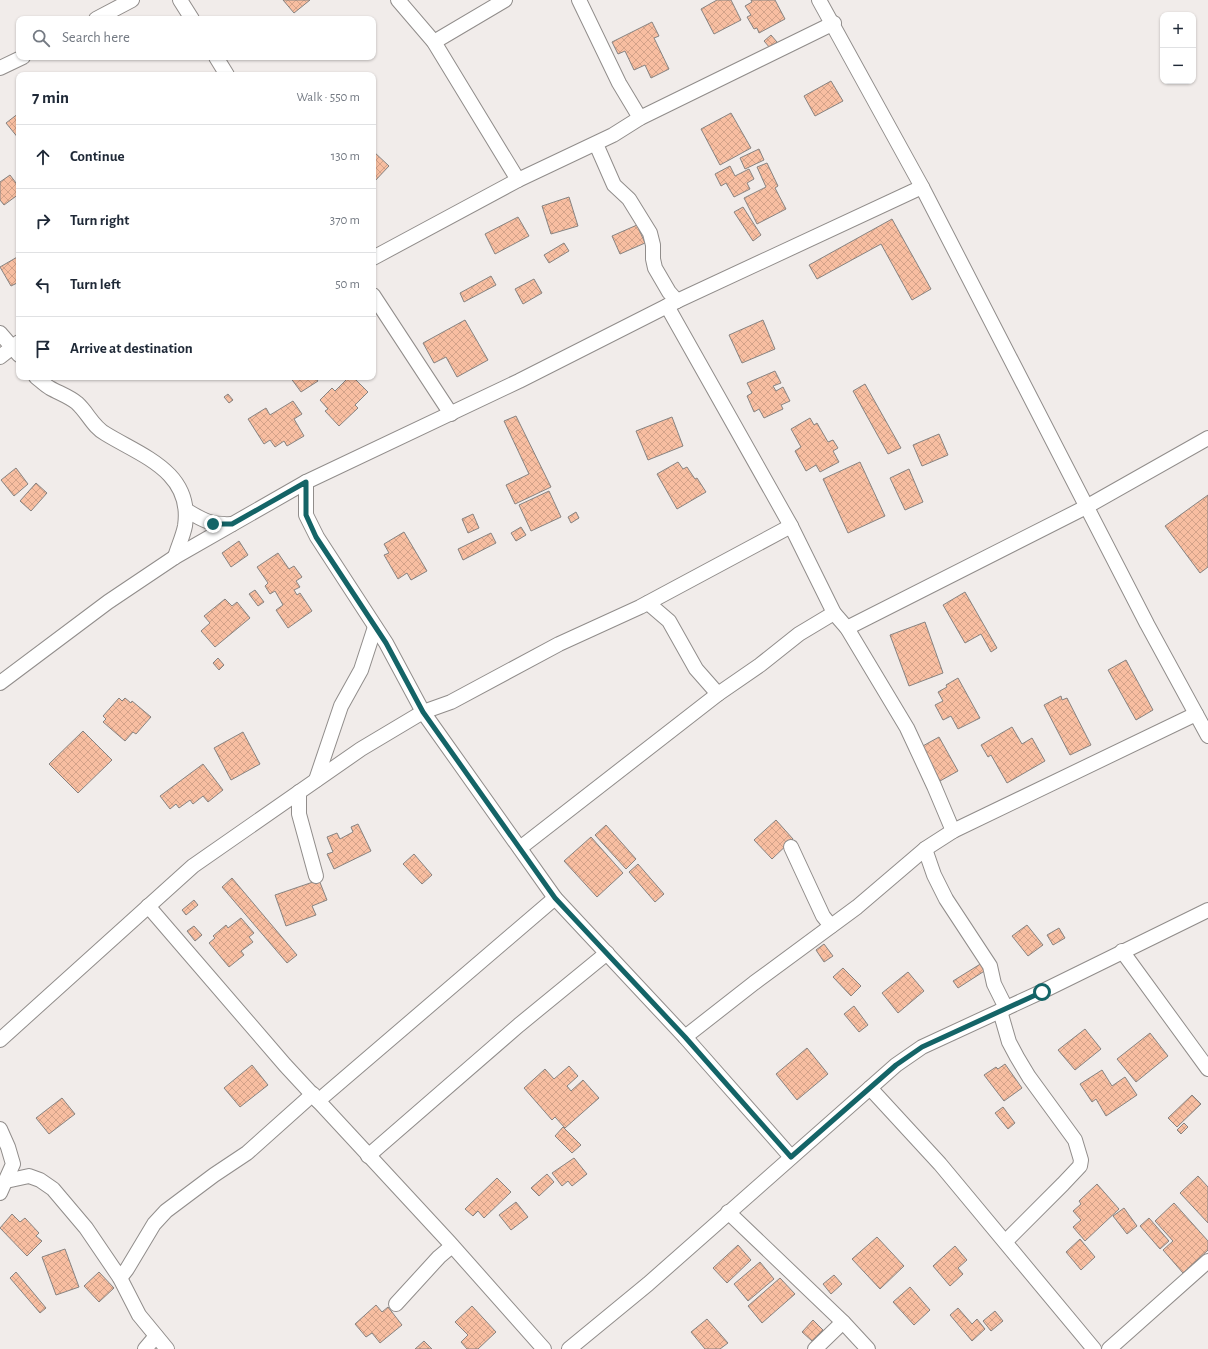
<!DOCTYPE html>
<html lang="en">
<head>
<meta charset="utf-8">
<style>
	:root { --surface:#fff; --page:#f6f6f7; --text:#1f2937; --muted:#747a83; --line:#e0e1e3 }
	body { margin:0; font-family:"Alegreya Sans",sans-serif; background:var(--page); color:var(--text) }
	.controls { position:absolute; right:12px; top:12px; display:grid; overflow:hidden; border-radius:8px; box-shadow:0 1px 3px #0004 }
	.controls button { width:36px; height:36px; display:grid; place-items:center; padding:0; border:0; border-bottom:1px solid var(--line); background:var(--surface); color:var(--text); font:20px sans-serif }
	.stop { position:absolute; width:12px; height:12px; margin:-9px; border:3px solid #146467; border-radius:50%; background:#fff }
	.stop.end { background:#146467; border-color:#fff; box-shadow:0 1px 4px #0008 }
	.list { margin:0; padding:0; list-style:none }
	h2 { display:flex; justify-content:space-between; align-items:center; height:52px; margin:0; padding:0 16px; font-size:17px }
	h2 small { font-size:13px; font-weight:400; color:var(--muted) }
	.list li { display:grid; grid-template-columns:26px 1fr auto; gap:12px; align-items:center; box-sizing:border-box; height:64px; padding:0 16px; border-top:1px solid var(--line) }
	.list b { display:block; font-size:15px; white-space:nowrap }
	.list em { font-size:13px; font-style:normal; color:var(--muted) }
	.icon { flex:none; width:22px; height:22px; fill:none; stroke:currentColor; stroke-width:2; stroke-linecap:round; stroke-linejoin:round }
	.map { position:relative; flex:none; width:1208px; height:1349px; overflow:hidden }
	.search { position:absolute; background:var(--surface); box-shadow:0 1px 3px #0004; left:16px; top:16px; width:360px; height:44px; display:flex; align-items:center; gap:10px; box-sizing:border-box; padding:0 14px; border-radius:8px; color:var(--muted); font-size:15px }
	.panel { position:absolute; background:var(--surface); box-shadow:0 1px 3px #0004; left:16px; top:72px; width:360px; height:308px; border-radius:8px }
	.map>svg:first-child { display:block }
	.building { fill:url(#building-cross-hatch); stroke:#878381 }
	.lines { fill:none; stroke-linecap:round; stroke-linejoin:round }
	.street-casing { stroke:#918d8b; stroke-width:16 }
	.street { stroke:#fff; stroke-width:14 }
	.route { stroke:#146467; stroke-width:5 }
</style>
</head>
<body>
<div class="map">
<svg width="1208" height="1349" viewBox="0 0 1208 1349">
	<defs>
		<pattern id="building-cross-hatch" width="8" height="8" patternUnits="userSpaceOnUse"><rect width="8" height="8" fill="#f8bea1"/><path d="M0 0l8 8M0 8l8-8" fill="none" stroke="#d3a289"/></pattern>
	</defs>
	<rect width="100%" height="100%" fill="#f1ecea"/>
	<g class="building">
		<polygon points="283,0 310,0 294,13"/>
		<polygon points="717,0 731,0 741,20 714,34 701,9"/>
		<polygon points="751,0 775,0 785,19 759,33 757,28 754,29 747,17 751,15 745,6 752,2"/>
		<polygon points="652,22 659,36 654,38 669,69 651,78 645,65 634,70 625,51 618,54 612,42"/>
		<polygon points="771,35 777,42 770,48 764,41"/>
		<polygon points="831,81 843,101 815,116 804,96"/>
		<polygon points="19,113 19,139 6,123"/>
		<polygon points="731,113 751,148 720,165 701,129"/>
		<polygon points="759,149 764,160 745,169 740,158"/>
		<polygon points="373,151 389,166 373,183"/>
		<polygon points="767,163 778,186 775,188 786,209 757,224 744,198 766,187 757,167"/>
		<polygon points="730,166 735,176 749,169 754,179 747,183 750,189 734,197 726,183 721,186 715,174"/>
		<polygon points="10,175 19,187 19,194 4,205 0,200 0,182"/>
		<polygon points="569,197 578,226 551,234 542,206"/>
		<polygon points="743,207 761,235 753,241 734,212"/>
		<polygon points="518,217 529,236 495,254 485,234"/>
		<polygon points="892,219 931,289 912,300 881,244 817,279 809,265"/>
		<polygon points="637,225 645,243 620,254 612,236"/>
		<polygon points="564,243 569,251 549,263 544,255"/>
		<polygon points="19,256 19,282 11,286 0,267"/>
		<polygon points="491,276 496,285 464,302 460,293"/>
		<polygon points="534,279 542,293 523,304 515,289"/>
		<polygon points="465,320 488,360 457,377 446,357 434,363 423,343"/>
		<polygon points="763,320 775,349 742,363 729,335"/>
		<polygon points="775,371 781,383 773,386 776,391 783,387 790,401 781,405 783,409 764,418 759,409 754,412 747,396 752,393 747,383"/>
		<polygon points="290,377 315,377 318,381 301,392"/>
		<polygon points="349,377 353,377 368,392 355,405 358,408 339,426 325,411 328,409 320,400 332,388 335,391"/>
		<polygon points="865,384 901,448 888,454 853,391"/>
		<polygon points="228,394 233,400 229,403 224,397"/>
		<polygon points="293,401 302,414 294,419 304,436 287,446 284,441 275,447 270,440 264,444 248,419 266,408 270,415"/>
		<polygon points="516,416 551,487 515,504 506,485 529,474 504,421"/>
		<polygon points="672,417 683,446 648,460 636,431"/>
		<polygon points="810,418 814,425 817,423 828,442 833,440 838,448 833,451 839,462 820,472 816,465 806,471 795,451 801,447 791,429"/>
		<polygon points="939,434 948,455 922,466 913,445"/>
		<polygon points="678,462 683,469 687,467 695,479 697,478 706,492 677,509 657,474"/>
		<polygon points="860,462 885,516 848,533 823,479"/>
		<polygon points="16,468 28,484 14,496 1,480"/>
		<polygon points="909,469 923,502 905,510 890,478"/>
		<polygon points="36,483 47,493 31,511 20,501"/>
		<polygon points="549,491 561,517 531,531 519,505"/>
		<polygon points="1208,495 1208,567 1200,573 1165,526"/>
		<polygon points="576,512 579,518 571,523 568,517"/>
		<polygon points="473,514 479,528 468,533 462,519"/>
		<polygon points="521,527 526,535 516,541 511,533"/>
		<polygon points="404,532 427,571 411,580 407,573 398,579 384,555 389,553 384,544"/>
		<polygon points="491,533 496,543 463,560 458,549"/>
		<polygon points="239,541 248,555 231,567 222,553"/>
		<polygon points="278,553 289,569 294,566 302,577 296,581 300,587 294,590 297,595 300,593 312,611 288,628 276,610 283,605 275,591 270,594 265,586 268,583 257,567"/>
		<polygon points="255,590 264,602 258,606 249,594"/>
		<polygon points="965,592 997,648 991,652 981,634 965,643 943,605"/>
		<polygon points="225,599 232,606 237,602 250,618 215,647 201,631 210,623 204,616"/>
		<polygon points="925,622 943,673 909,686 890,635"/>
		<polygon points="218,658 224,665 219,670 213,663"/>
		<polygon points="1126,660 1153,710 1136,720 1108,670"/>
		<polygon points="958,678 980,718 958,729 951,716 943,720 935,705 943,701 938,692 947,687 946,685"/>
		<polygon points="1061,696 1062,700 1067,698 1091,745 1070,755 1044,705"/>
		<polygon points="119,698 122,701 125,698 131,703 132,701 151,717 136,734 133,732 125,741 103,722 106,719 103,716"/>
		<polygon points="1012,727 1022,744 1032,738 1045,761 1007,783 991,755 988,757 981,745"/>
		<polygon points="83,731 112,760 78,793 49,764"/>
		<polygon points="243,732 260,764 231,780 214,748"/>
		<polygon points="939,737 958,771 940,781 921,747"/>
		<polygon points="203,764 223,790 208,802 203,796 193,804 190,800 179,808 176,804 170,809 160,796"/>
		<polygon points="776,820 793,839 772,859 754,840"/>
		<polygon points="358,824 371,851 334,869 327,854 333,852 327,837 337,833 340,839 353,832 351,827"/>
		<polygon points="606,825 636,859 626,869 595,835"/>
		<polygon points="591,837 623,873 597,897 564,861"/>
		<polygon points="414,854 432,875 422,884 403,864"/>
		<polygon points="638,864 664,894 655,902 629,872"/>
		<polygon points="232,878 297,955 287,963 222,887"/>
		<polygon points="319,880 327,900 312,906 316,915 286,926 275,895"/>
		<polygon points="194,900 198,905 186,915 182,910"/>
		<polygon points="241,918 254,933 249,937 253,942 241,951 244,955 229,967 209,943 215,938 213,936 226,925 228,928"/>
		<polygon points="1027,925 1043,945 1028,956 1012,936"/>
		<polygon points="194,926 202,935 195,941 187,931"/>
		<polygon points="1059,928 1065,938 1053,945 1047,935"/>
		<polygon points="824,944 833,956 824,962 816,950"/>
		<polygon points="982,963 986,970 958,988 953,981"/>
		<polygon points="843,968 861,986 851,996 833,977"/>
		<polygon points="908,972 924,991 898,1013 882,993"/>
		<polygon points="854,1006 868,1025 859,1032 844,1014"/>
		<polygon points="1085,1029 1101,1049 1075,1070 1058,1050"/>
		<polygon points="1150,1033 1168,1056 1136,1082 1117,1059"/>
		<polygon points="807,1048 828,1074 797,1100 776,1074"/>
		<polygon points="1005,1064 1022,1088 1004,1101 984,1075 996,1067 998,1069"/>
		<polygon points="252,1065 268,1085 240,1107 224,1088"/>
		<polygon points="569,1066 578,1076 567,1086 571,1091 583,1080 599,1098 565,1128 555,1117 552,1120 524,1088 545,1069 554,1079"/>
		<polygon points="1102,1070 1112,1086 1125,1077 1137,1095 1106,1116 1096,1099 1092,1102 1080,1084"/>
		<polygon points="1192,1095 1201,1104 1177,1127 1168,1118"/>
		<polygon points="62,1098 75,1114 49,1134 36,1118"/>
		<polygon points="1003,1107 1015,1123 1008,1129 995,1113"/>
		<polygon points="1184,1123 1188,1127 1181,1134 1177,1130"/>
		<polygon points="563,1127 581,1145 572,1153 555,1136"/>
		<polygon points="574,1158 587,1174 572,1186 568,1181 562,1186 552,1173"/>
		<polygon points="547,1174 554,1182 539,1196 531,1188"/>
		<polygon points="1198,1176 1208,1187 1208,1223 1180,1193"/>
		<polygon points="497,1178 511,1192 484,1218 478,1211 473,1216 465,1209"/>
		<polygon points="1097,1184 1119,1209 1085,1241 1073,1227 1081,1220 1073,1211 1081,1204 1079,1201"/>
		<polygon points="516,1202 528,1217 511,1230 499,1215"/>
		<polygon points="1174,1203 1208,1241 1208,1250 1183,1273 1163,1250 1173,1241 1155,1221"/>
		<polygon points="1124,1208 1137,1226 1127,1234 1113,1216"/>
		<polygon points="12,1214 20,1222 25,1218 39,1233 36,1236 42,1241 27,1256 0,1228"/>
		<polygon points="1149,1218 1169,1241 1160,1249 1140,1226"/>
		<polygon points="877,1237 904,1266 880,1289 852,1259"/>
		<polygon points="1080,1239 1095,1257 1081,1270 1066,1252"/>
		<polygon points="738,1245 751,1260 727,1283 713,1268"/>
		<polygon points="955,1246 967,1260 958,1268 963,1274 950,1286 933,1266"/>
		<polygon points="65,1249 79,1287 56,1295 42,1257"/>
		<polygon points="760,1262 774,1279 748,1301 734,1284"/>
		<polygon points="16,1272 46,1308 40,1313 10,1278"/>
		<polygon points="99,1272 114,1288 99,1302 84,1286"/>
		<polygon points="834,1275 842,1284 831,1294 823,1284"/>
		<polygon points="780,1278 795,1294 762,1323 748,1306"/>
		<polygon points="910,1287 930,1310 914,1325 893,1302"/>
		<polygon points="376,1305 382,1312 388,1307 402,1325 380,1343 372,1333 366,1337 355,1324"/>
		<polygon points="472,1306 496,1332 478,1349 467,1349 461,1342 468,1335 455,1322"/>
		<polygon points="958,1308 972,1324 977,1319 985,1329 972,1341 950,1315"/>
		<polygon points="995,1311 1003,1321 991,1331 983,1321"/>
		<polygon points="707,1319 728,1343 720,1349 705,1349 691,1332"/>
		<polygon points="813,1320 823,1330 812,1341 802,1332"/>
		<polygon points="424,1341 432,1349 415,1349"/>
	</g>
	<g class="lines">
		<defs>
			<g id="street">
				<polyline points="180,0 192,19"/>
				<polyline points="398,0 434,42 518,180"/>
				<polyline points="579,0 619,83 640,118"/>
				<polyline points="819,0 922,187 1147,624 1208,736"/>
				<polyline points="96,19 132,0"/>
				<polyline points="434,42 505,0"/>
				<polyline points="216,57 227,75"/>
				<polyline points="0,68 23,57"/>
				<polyline points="596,144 614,185 629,199 650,233 653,245 653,259 655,268 669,292 677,301"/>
				<polyline points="373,258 518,180 613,135 640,118 834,23"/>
				<polyline points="373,295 451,414"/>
				<polyline points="667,306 791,526 834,613 847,628 907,728 934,786 953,831"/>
				<polyline points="0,333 19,355"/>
				<polyline points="0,357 19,342"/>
				<path d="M36,377C41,381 45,385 50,388C59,393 70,397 77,403C88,413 93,427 106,434C142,456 193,472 185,526C183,536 178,547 175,557"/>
				<polyline points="306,482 306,515 317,537 386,643 423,712 555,898 685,1037 791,1157"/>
				<path d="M186,510C204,521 211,525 232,524"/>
				<polyline points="648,603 669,621 696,669 718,694"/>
				<polyline points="847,628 1086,507 1208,438"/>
				<polyline points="0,683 108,602 175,557 306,482 519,381 677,301 922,187"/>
				<polyline points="316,780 341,706 361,670 375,627"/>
				<polyline points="299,792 299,814 316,876"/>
				<polyline points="791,847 823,916 831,926"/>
				<polyline points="520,848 718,694 760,665 799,634 834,613"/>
				<polyline points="925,849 934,875 946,899 990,966 994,984 1006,1008"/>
				<polyline points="148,906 285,1065 449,1242 544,1349"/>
				<polyline points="1122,951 1208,1069"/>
				<polyline points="1000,1011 1009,1042 1017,1057 1029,1077 1075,1140 1081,1160 1080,1166 1063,1184 1006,1241"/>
				<polyline points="685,1037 754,983 857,907 925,849 953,831 1196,714"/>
				<polyline points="0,1040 193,866 361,749 423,712 451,702 559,644 640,607 791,526"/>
				<polyline points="870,1088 940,1164 1094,1349"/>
				<polyline points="318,1101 555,898"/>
				<polyline points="0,1129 8,1147 13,1164 0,1193"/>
				<polyline points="368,1156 519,1025 607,953"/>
				<polyline points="6,1181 29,1176 40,1180 53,1189 86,1228 120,1278 139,1315 167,1349"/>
				<polyline points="728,1212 843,1322 868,1349"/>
				<polyline points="120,1278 127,1269 154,1224 166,1211 214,1175 247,1153 313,1094"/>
				<polyline points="396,1304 439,1257 452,1246"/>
				<polyline points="145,1349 156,1336"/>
				<polyline points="569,1349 648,1284 896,1065 922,1047 1041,992 1208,910"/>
				<polyline points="815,1349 843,1322"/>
				<polyline points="1109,1349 1208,1261"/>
			</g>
		</defs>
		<use href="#street" class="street-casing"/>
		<use href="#street" class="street"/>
	</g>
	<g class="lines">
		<polyline class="route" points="213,524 232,524 306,482 306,515 316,537 386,643 423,712 555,898 685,1037 791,1157 896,1065 922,1047 1042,992"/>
	</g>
</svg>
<div class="controls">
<button>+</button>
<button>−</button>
</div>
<div class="stop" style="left:1042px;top:992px"></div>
<div class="stop end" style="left:213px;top:524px"></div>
<div class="search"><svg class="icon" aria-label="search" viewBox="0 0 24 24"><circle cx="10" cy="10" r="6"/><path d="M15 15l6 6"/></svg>Search here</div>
<section class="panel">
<h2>7 min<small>Walk · 550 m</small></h2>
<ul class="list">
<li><svg class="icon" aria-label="ahead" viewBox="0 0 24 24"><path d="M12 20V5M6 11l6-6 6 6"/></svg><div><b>Continue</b></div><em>130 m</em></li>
<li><svg class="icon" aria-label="right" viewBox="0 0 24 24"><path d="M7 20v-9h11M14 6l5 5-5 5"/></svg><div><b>Turn right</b></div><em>370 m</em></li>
<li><svg class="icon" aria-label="left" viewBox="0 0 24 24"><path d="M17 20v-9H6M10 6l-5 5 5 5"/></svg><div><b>Turn left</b></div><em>50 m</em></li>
<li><svg class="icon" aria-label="arrive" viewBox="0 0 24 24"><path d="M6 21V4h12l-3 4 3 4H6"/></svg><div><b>Arrive at destination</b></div></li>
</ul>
</section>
</div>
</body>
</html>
